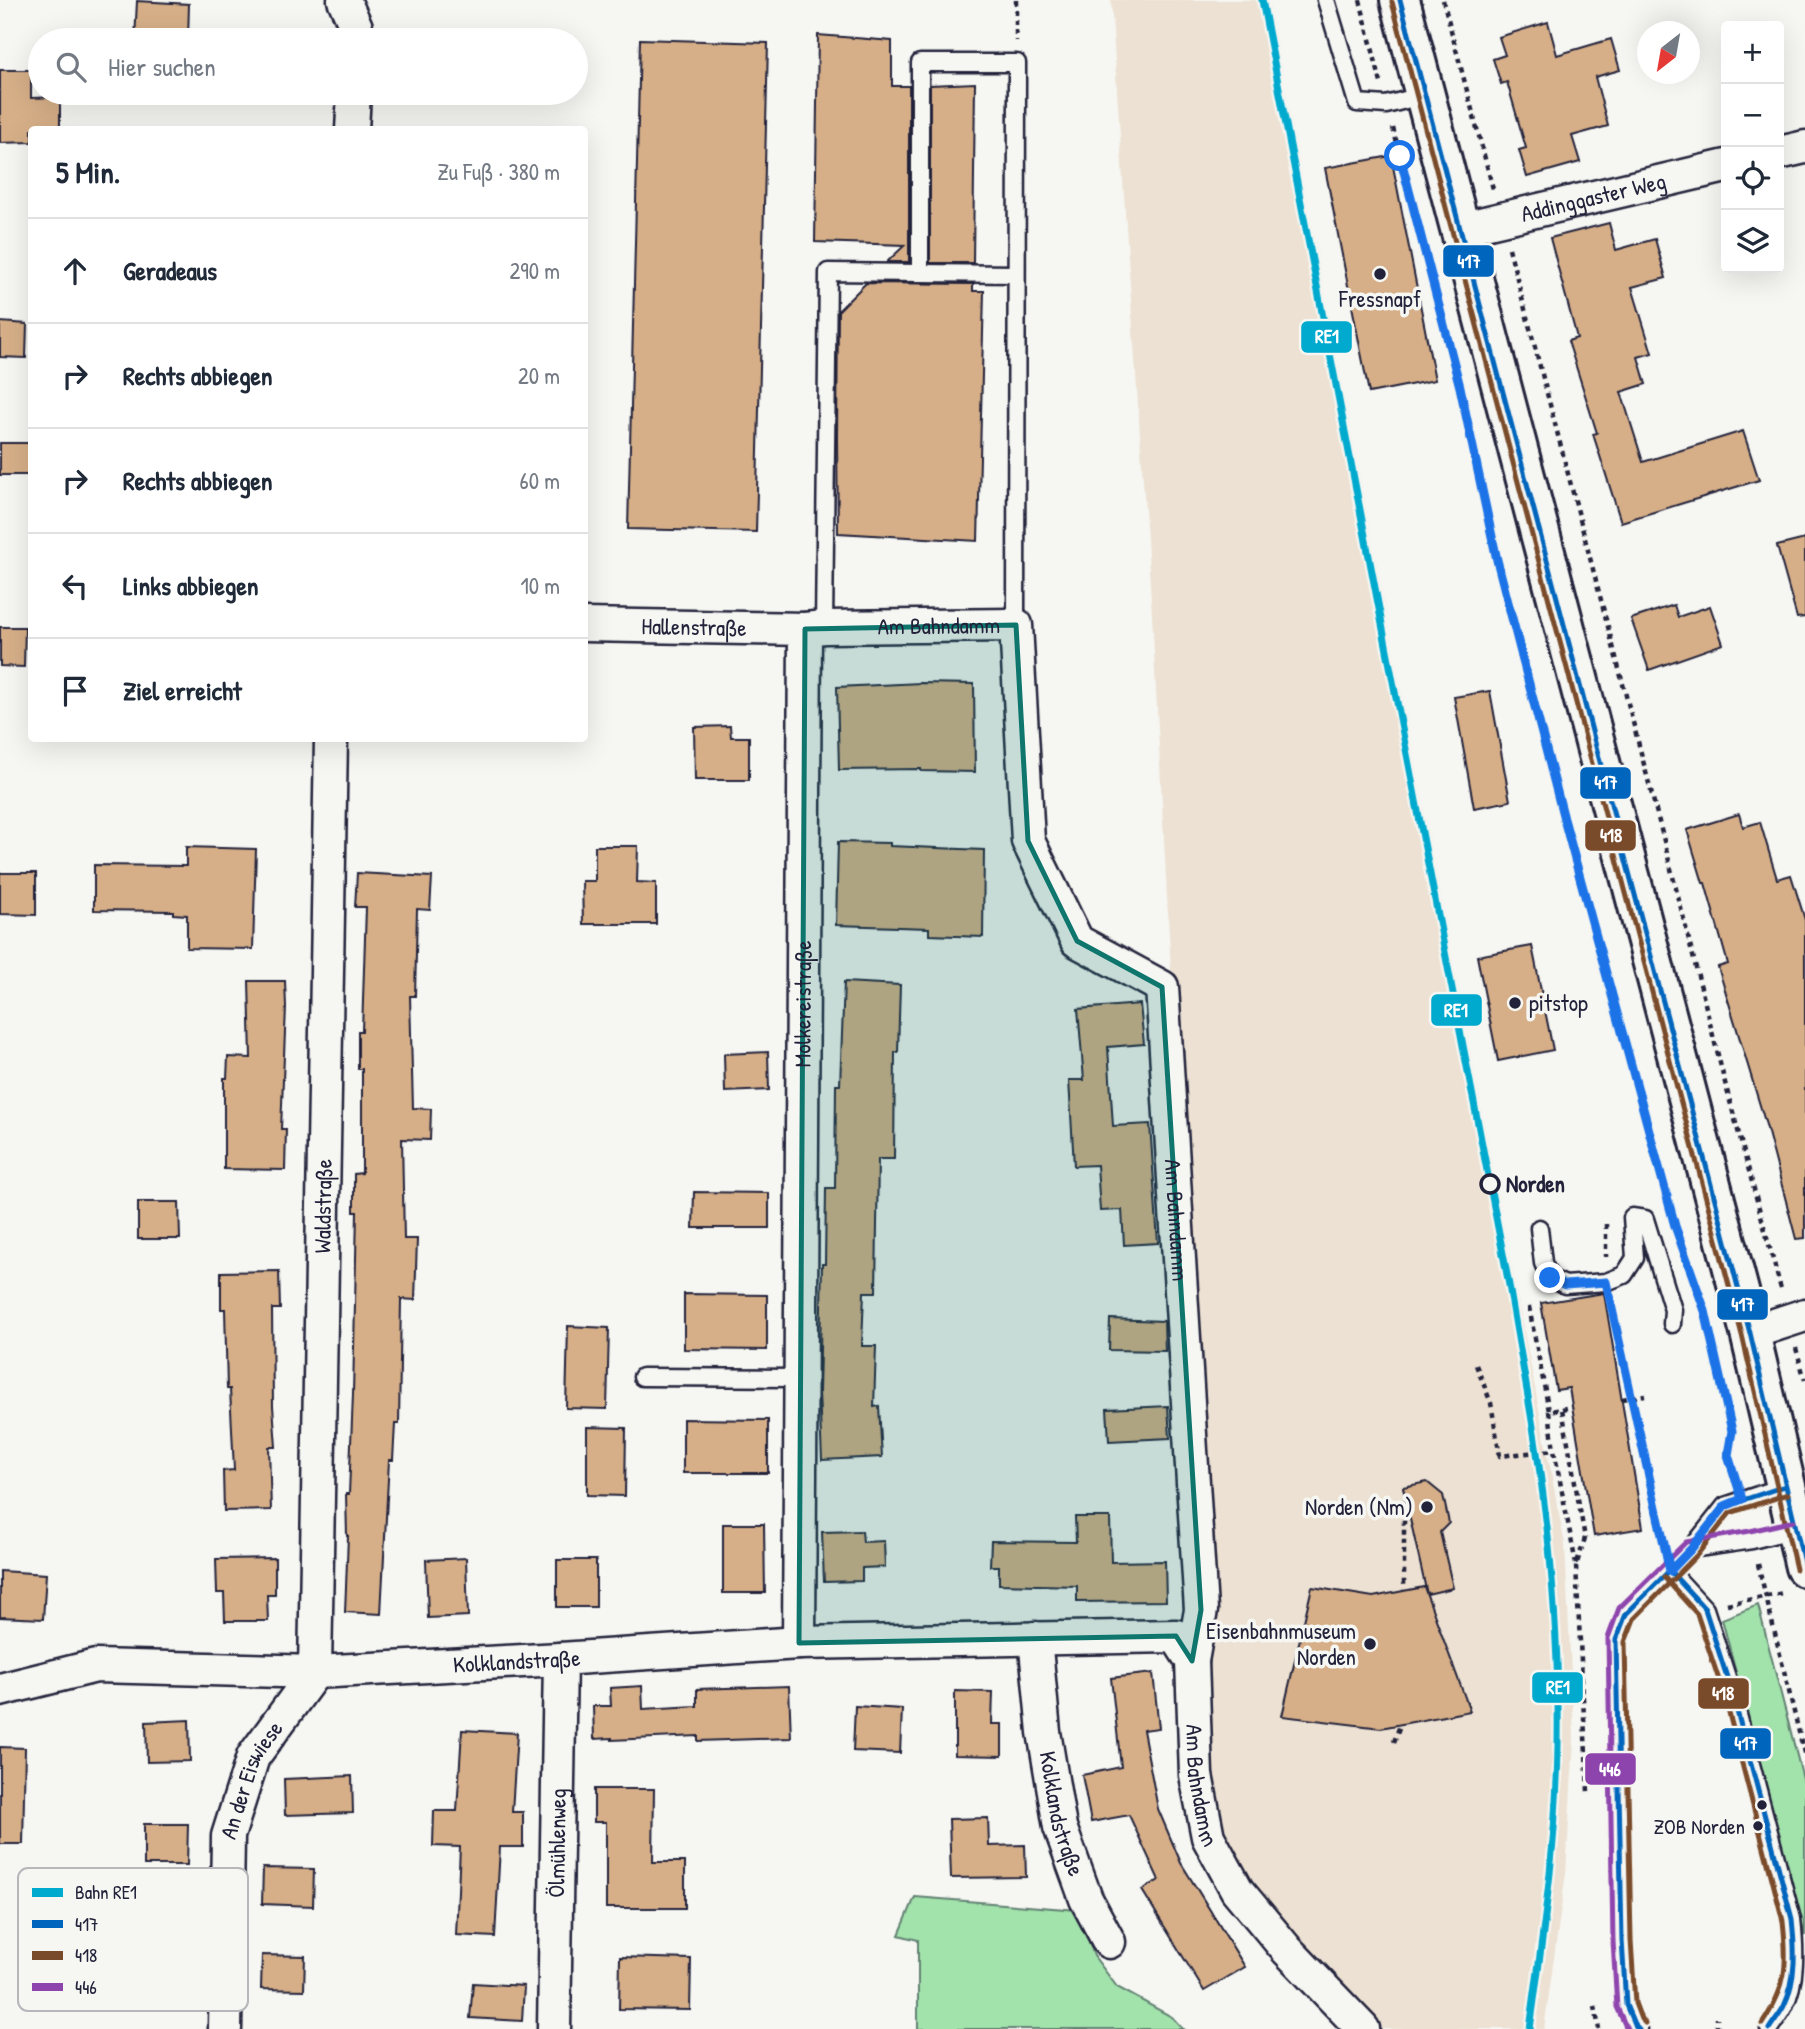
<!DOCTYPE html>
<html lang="de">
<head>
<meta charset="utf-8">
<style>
	:root { --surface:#fff; --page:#f2f2f3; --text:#1f2937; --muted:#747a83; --line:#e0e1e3 }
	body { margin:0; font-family:"Patrick Hand",sans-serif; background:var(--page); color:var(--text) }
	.controls { position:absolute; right:21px; top:21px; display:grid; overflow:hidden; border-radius:7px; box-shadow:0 7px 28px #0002 }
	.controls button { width:63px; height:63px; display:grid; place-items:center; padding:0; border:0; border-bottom:2px solid var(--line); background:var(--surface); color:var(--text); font:35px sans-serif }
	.compass { position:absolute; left:1637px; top:21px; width:63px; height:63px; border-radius:50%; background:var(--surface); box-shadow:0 7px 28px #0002; rotate:211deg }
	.stop { position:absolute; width:21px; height:21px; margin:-16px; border:5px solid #1a73e8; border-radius:50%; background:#fff }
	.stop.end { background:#1a73e8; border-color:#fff; box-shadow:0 2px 7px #0008 }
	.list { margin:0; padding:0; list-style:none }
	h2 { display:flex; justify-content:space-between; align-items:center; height:91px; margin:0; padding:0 28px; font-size:30px }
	h2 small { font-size:23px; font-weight:400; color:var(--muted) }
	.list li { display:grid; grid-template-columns:46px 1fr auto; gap:21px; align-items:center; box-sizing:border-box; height:105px; padding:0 28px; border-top:2px solid var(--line) }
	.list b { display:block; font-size:26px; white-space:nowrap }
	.list em { font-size:23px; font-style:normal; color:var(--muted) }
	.icon { flex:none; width:38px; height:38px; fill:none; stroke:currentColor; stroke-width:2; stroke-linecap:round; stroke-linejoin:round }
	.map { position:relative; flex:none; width:1805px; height:2029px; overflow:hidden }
	.search { position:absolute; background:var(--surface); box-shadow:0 7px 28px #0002; left:28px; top:28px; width:560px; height:77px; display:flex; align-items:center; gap:18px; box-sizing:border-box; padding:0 24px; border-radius:38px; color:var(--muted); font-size:26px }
	.panel { position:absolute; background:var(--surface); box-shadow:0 7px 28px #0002; left:28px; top:126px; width:560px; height:616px; border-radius:7px }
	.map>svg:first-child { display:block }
	.built { fill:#ece1d2 }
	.green { fill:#a2e2ab; stroke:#628273; stroke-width:2 }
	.building { fill:#d6af88; stroke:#22223b; stroke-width:2 }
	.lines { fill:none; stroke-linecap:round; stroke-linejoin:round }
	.service-casing { stroke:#22223b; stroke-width:21 }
	.minor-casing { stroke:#22223b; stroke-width:37 }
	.secondary-casing { stroke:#22223b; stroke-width:44 }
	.path { stroke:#22223b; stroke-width:4.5; stroke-dasharray:5 5; stroke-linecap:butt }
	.service { stroke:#f6f6f2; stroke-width:16 }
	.minor { stroke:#f6f6f2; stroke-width:32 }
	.secondary { stroke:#f6f6f2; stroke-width:38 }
	.bus-1-casing { stroke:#f6f6f2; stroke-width:10 }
	.bus-2-casing { stroke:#f6f6f2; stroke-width:10 }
	.bus-3-casing { stroke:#f6f6f2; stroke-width:10 }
	.bus-1 { stroke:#0065bd; stroke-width:5 }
	.bus-2 { stroke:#7a4b2a; stroke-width:5 }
	.bus-3 { stroke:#8e44ad; stroke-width:5 }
	.rail-1-casing { stroke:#f6f6f2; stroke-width:12 }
	.rail-1 { stroke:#00a9ce; stroke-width:7 }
	.route { stroke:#1a73e8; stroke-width:9 }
	.marked { fill:#0f766e; fill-opacity:0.2; stroke:#0f766e; stroke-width:5; stroke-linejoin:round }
	.poi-dot { fill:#22223b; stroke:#f6f6f2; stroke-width:2.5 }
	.stop-dot { fill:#f6f6f2; stroke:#22223b; stroke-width:3.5 }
	.labels { text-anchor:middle; stroke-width:7; stroke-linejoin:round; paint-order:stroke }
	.bus-label { font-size:21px; fill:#22223b; stroke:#f6f6f2; text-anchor:end }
	.street-label { font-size:23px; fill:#22223b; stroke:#f6f6f2 }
	.poi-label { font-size:23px; fill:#22223b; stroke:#f6f6f2; text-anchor:end }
	.stop-label { font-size:23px; font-weight:bold; fill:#22223b; stroke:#f6f6f2; text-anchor:start }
	.key { fill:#f6f6f2; stroke:#b6b6bb; stroke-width:2 }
	.key-label { font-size:19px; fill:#22223b }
	.line-badge { stroke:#f6f6f2; stroke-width:2.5 }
	.badge-label { font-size:19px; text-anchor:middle; font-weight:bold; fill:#fff }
</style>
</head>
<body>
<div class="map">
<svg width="1805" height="2029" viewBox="0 0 1805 2029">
	<rect width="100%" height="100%" fill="#f6f6f2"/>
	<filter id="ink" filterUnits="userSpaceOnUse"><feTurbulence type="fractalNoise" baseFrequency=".0143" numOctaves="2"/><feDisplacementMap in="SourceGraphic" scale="14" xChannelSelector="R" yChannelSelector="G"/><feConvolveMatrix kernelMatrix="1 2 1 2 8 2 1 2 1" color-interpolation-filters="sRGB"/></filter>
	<g filter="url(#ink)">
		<polygon class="built" points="1111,0 1268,0 1565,1545 1574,1738 1566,1872 1544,2029 1380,2029 1293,1941 1245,1876 1220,1823 1209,1738 1208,1583 1188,1289 1152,614"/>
		<g class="green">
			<polygon points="1758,1605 1805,1787 1805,1936 1722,1619"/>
			<polygon points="915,1897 1078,1910 1094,1956 1117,1987 1172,2017 1183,2029 918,2029 918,1940 899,1935"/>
		</g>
		<g class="building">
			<polygon points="137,1 189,4 188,40 135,40"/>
			<polygon points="1548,22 1557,55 1611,39 1620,70 1595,77 1608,126 1572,136 1580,162 1527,177 1519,150 1526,148 1507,82 1501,84 1493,59 1505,55 1499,37"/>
			<polygon points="818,35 892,41 892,86 909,86 909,262 887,262 905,245 815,242"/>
			<polygon points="640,39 768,43 756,532 628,529"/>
			<polygon points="0,70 31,70 31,98 60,97 60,130 32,130 32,142 0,143"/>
			<polygon points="975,83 973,263 930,263 930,85"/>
			<polygon points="1391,156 1435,380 1369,393 1325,168"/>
			<polygon points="1609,223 1616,250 1655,239 1666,278 1632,287 1652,353 1638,357 1646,384 1621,392 1643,462 1743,431 1759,480 1621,522 1593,434 1597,433 1568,341 1577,338 1550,238"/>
			<polygon points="866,283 973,284 973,291 984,291 978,541 838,533 837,439 838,311"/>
			<polygon points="0,322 27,324 26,358 0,357"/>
			<rect x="0" y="443" width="32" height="32"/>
			<polygon points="1805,539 1805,617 1797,618 1777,546"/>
			<polygon points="1674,605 1678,617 1710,606 1723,644 1649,670 1631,619"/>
			<polygon points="0,627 25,627 24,667 0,666"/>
			<polygon points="921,683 974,684 975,772 921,771 921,769 839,770 837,687"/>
			<polygon points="1490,691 1510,801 1474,808 1454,697"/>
			<polygon points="730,726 731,737 749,737 749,780 695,780 694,727"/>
			<polygon points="1739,814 1743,827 1760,822 1777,879 1791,875 1805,920 1805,1238 1796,1239 1766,1125 1718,967 1728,964 1705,883 1703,883 1687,830"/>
			<polygon points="838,842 890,843 890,846 984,850 983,937 929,935 929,928 836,925"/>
			<polygon points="595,846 638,846 637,882 656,883 656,924 583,924 582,881 595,881"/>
			<polygon points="186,847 256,849 253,949 187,948 187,915 173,914 173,911 94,910 94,865 186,866"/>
			<polygon points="0,873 36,873 36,915 0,914"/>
			<polygon points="357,873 432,877 430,910 417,909 415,996 410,996 413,1108 431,1109 430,1140 402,1139 404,1239 417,1239 415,1300 401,1299 399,1424 395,1424 393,1460 389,1460 381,1614 345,1612 348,1536 347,1536 346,1494 349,1494 353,1394 357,1212 354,1212 354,1174 362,1173 362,1069 358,1069 358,1031 362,1031 366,907 355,907"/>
			<polygon points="1532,946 1553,1050 1498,1061 1477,956"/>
			<polygon points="249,981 285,981 286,1007 281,1129 286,1129 285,1170 224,1169 224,1078 227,1078 228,1057 251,1058"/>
			<polygon points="844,982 900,985 898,1052 895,1052 894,1159 878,1159 876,1292 864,1292 862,1346 876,1346 874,1407 879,1406 882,1457 822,1460 819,1392 822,1264 825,1264 826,1188 835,1188 836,1085 840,1085"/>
			<polygon points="1140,1004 1144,1044 1108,1047 1113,1126 1150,1124 1158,1243 1124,1245 1122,1210 1100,1211 1097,1165 1074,1166 1069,1080 1084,1080 1078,1009"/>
			<polygon points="768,1052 769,1090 725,1092 724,1054"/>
			<polygon points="694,1192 769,1193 769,1228 693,1228"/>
			<polygon points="138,1202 179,1202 180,1239 138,1239"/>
			<polygon points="279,1271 280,1309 272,1309 273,1406 276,1447 269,1447 271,1510 224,1511 223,1471 234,1470 230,1389 227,1389 225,1309 221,1309 221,1272"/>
			<polygon points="1604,1293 1643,1528 1594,1536 1569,1388 1556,1390 1541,1303"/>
			<polygon points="684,1294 767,1295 767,1350 684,1349"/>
			<polygon points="1110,1319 1164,1321 1165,1351 1109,1350"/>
			<polygon points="568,1326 609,1328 607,1409 566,1408"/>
			<polygon points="1168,1406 1170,1438 1109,1441 1107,1409"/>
			<polygon points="683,1419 768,1420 768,1473 683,1473"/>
			<polygon points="587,1427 626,1428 625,1496 587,1495"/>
			<polygon points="1427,1482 1443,1495 1449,1523 1440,1532 1453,1588 1427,1594 1403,1487"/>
			<polygon points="1075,1517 1110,1517 1111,1562 1165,1561 1166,1601 1077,1602 1077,1586 999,1584 999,1566 990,1566 991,1541 1076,1542"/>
			<polygon points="723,1524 764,1524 765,1593 723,1593"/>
			<polygon points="862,1531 863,1542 884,1541 885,1567 862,1568 862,1581 824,1582 822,1532"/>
			<polygon points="275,1558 275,1595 267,1595 268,1621 225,1621 224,1593 217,1593 216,1559"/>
			<polygon points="466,1558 468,1616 428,1618 426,1560"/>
			<rect x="557" y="1560" width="39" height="47"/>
			<polygon points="0,1571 46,1574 43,1619 0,1617"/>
			<polygon points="1312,1587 1373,1597 1424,1587 1470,1711 1381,1728 1282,1716"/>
			<polygon points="1153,1673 1159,1728 1143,1730 1158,1809 1181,1863 1245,1967 1204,1991 1142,1890 1159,1880 1129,1815 1091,1822 1082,1775 1121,1767 1111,1678"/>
			<polygon points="642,1686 643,1709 697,1706 697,1689 789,1686 791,1738 698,1741 698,1736 612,1740 612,1738 594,1739 593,1706 611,1706 610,1688"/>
			<polygon points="955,1691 993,1692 992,1724 1002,1724 1002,1756 955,1755"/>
			<polygon points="855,1706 902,1709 900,1753 853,1751"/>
			<polygon points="189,1720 190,1761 147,1762 146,1722"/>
			<polygon points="462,1730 517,1733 512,1812 523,1812 523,1847 500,1847 495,1937 456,1935 460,1847 433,1846 434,1811 457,1811"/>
			<polygon points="0,1747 25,1748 23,1844 0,1844"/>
			<polygon points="352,1776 353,1813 285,1815 284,1779"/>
			<polygon points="594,1789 654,1789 653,1862 685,1862 685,1908 606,1908 606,1822 594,1822"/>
			<polygon points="988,1818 989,1846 1025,1845 1026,1877 951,1878 949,1819"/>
			<polygon points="144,1824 188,1824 187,1865 144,1865"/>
			<polygon points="263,1868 314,1869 313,1906 262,1904"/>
			<polygon points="262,1955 305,1956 304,1990 261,1989"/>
			<polygon points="620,1957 691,1959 690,2010 619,2009"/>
			<polygon points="473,1983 524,1986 522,2021 470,2018"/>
		</g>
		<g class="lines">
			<defs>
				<g id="service">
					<polyline points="1326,0 1357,103 1386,105 1425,95"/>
					<polyline points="920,273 1016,274"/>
					<polyline points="824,627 828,272 920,273 920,63 1017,63 1016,625"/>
					<polyline points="1539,1228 1543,1263 1550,1278 1565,1285 1606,1282 1624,1275 1635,1258 1632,1217 1645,1219 1673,1310 1672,1324"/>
					<polyline points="642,1377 801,1378"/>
					<polyline points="1691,1549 1752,1540 1795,1529"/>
					<path d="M1670,1571L1705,1609L1733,1696L1792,1919C1795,1946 1797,1981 1784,2006C1780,2014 1774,2021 1769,2029"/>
					<polyline points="1639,2029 1634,2024 1626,2005 1622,1940 1616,1640 1626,1614 1691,1549 1725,1506 1785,1486"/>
				</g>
				<g id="minor">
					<polyline points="344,0 356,27 356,40"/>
					<polyline points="352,130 354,93"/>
					<polyline points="1779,153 1805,147"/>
					<path id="s1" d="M1459,229L1726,166"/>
					<path id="s2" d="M584,625L805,629L824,627L1016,625L1028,841L1077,941L1162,987L1201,1610L1192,1661L1196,1775L1208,1837L1237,1890L1287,1950L1363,2029"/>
					<polyline points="1750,1333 1805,1315"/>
					<path id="s3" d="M1035,1638L1044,1732L1060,1827L1086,1899L1109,1942"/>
					<path id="s4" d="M799,1643L805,629"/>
					<path id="s5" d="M0,1690L96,1666L315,1672L560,1659L799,1643L1176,1636L1192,1661"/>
					<path id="s6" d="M225,2029L228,1836L253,1757L315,1672L331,738"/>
					<path id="s7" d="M554,2029L560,1659"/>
				</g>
				<polyline id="secondary" points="1400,0 1750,1333 1805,1567"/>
			</defs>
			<use href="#service" class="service-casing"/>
			<use href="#minor" class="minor-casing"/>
			<use href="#secondary" class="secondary-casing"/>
			<g class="path">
				<polyline points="1016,0 1016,41"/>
				<polyline points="1360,0 1381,83"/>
				<polyline points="1443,0 1493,189"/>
				<polyline points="1393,128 1460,387 1497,560 1564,819 1675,1225 1702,1301"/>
				<polyline points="1509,248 1664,841 1724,1079 1781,1289"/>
				<polyline points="1606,1224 1606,1257"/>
				<polyline points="1611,1304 1663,1542"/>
				<polyline points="1529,1307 1549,1411 1562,1409 1585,1538 1576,1566 1588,1792"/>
				<polyline points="1711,1336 1732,1431 1728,1455 1735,1478"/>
				<polyline points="1796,1348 1805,1380"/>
				<polyline points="1476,1365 1491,1403 1500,1456 1554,1450 1576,1564"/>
				<polyline points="1622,1399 1645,1395"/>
				<polyline points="1562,1409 1572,1407"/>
				<polyline points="1549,1411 1554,1450"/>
				<polyline points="1401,1500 1404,1516 1404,1591"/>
				<polyline points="1758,1564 1805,1757"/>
				<polyline points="1727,1604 1783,1593"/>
				<polyline points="1394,1742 1400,1725"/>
				<polyline points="1595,2006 1599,2029"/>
				<polyline points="1717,2029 1717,2018"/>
			</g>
			<use href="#service" class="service"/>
			<use href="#minor" class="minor"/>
			<use href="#secondary" class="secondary"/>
			<defs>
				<g id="bus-1">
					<polyline points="1400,0 1750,1333 1805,1567"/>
					<path d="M1670,1571L1705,1609L1733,1696L1792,1919C1795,1948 1797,1979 1784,2006C1780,2014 1774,2021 1769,2029"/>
					<polyline points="1639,2029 1634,2024 1626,2005 1622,1940 1616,1640 1626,1614 1691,1549 1725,1506 1785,1486"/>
				</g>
				<g id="bus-2">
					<polyline points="1392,2 1742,1335 1796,1569"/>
					<path d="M1664,1577L1697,1614L1725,1698L1783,1921C1788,1966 1787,1986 1762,2024"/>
					<polyline points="1645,2023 1641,2019 1635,2003 1631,1940 1625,1642 1634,1619 1697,1555 1730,1513 1788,1494"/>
				</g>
				<polyline id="bus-3" points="1627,2029 1617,2007 1613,1941 1608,1638 1619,1608 1686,1542 1750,1531 1794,1521"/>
			</defs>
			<use href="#bus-1" class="bus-1-casing"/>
			<use href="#bus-2" class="bus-2-casing"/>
			<use href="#bus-3" class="bus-3-casing"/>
			<use href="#bus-1" class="bus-1"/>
			<use href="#bus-2" class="bus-2"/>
			<use href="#bus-3" class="bus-3"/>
			<defs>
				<path id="rail-1" d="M1262,0L1509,1285C1523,1369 1539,1452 1548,1537C1555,1605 1559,1675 1558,1744C1557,1840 1543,1934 1530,2029"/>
			</defs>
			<use href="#rail-1" class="rail-1-casing"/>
			<use href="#rail-1" class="rail-1"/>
		</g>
	</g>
	<g class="lines" filter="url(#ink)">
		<polyline class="route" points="1400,156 1460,387 1497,560 1564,819 1675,1226 1705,1311 1732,1431 1728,1455 1742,1499 1725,1506 1691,1549 1670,1571 1606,1282 1565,1285 1550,1278"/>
	</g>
	<path class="marked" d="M1016,625L1028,841L1077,941L1162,987L1201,1610L1192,1661L1176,1636L799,1643L805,629Z"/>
	<g class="poi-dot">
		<circle cx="1380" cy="274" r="7"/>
		<circle cx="1515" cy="1003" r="7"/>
		<circle cx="1427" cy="1507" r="7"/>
		<circle cx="1370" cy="1644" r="7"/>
		<circle cx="1762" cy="1805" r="6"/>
		<circle cx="1758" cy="1826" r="6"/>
	</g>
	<circle class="stop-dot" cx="1490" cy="1184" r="9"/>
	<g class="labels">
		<g class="bus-label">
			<text x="1745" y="1834">ZOB Norden</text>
		</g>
		<g class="street-label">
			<text dy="8" stroke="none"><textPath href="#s1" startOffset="138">Addinggaster Weg</textPath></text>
			<text dy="8" stroke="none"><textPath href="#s2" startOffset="355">Am Bahndamm</textPath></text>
			<text dy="8" stroke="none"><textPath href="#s2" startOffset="110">Hallenstraße</textPath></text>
			<text dy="8" stroke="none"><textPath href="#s4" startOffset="639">Molkereistraße</textPath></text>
			<text dy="8" stroke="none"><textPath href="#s6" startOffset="847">Waldstraße</textPath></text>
			<text dy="8" stroke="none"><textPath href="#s2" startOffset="1090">Am Bahndamm</textPath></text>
			<text dy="8" stroke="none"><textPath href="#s5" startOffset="520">Kolklandstraße</textPath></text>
			<text dy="8" stroke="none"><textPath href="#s6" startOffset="254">An der Eiswiese</textPath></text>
			<text dy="8" stroke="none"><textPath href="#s2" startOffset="1657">Am Bahndamm</textPath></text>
			<text dy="8" stroke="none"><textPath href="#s3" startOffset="178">Kolklandstraße</textPath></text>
			<text dy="8" stroke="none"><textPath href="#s7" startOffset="186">Ölmühlenweg</textPath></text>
		</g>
		<g class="poi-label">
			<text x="1380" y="307" text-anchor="middle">Fressnapf</text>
			<text x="1529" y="1011" text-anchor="start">pitstop</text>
			<text x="1413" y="1515">Norden (Nm)</text>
			<text x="1356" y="1639">Eisenbahnmuseum<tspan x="1356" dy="26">Norden</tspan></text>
		</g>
		<g class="stop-label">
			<text x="1506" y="1192">Norden</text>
		</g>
	</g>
	<rect x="18" y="1868" width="230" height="143" rx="10" class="key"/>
	<rect x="32" y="1888" width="31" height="9" fill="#00a9ce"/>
	<rect x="32" y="1920" width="31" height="8" fill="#0065bd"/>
	<rect x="32" y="1951" width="31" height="9" fill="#7a4b2a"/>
	<rect x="32" y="1983" width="31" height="8" fill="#8e44ad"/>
	<g class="key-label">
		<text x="75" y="1899">Bahn RE1</text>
		<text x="75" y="1931">417</text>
		<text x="75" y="1962">418</text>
		<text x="75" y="1994">446</text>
	</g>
	<g class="line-badge">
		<rect x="1442" y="244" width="53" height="34" rx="7" fill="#0065bd"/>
		<rect x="1300" y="320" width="53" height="34" rx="7" fill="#00a9ce"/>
		<rect x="1579" y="766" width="53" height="34" rx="7" fill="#0065bd"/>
		<rect x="1584" y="819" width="53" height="33" rx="7" fill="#7a4b2a"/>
		<rect x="1430" y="993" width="53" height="34" rx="7" fill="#00a9ce"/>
		<rect x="1716" y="1288" width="53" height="33" rx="7" fill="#0065bd"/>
		<rect x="1531" y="1671" width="53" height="33" rx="7" fill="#00a9ce"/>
		<rect x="1697" y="1677" width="53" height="33" rx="7" fill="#7a4b2a"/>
		<rect x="1719" y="1727" width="53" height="33" rx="7" fill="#0065bd"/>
		<rect x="1584" y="1752" width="53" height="34" rx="7" fill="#8e44ad"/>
	</g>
	<g class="badge-label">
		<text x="1469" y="268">417</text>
		<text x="1327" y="343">RE1</text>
		<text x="1606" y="789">417</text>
		<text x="1611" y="842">418</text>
		<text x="1456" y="1017">RE1</text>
		<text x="1743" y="1311">417</text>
		<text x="1558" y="1694">RE1</text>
		<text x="1723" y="1700">418</text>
		<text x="1746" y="1750">417</text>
		<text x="1610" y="1776">446</text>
	</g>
</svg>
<div class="controls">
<button>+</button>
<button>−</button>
<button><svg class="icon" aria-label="locate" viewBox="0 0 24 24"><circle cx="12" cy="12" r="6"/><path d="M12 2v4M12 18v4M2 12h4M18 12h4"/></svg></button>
<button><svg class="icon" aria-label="layers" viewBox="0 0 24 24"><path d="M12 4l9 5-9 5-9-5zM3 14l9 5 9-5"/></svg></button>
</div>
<svg class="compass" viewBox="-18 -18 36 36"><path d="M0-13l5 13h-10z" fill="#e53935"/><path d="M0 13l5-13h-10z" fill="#747a83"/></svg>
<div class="stop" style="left:1400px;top:156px"></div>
<div class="stop end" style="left:1550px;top:1278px"></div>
<div class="search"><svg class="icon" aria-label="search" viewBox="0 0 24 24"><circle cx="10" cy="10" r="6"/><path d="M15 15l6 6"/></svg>Hier suchen</div>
<section class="panel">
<h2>5 Min.<small>Zu Fuß · 380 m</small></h2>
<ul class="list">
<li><svg class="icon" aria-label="ahead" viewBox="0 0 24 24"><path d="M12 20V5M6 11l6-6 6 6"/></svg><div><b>Geradeaus</b></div><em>290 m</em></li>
<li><svg class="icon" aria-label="right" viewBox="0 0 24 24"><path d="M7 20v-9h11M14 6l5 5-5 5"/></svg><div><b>Rechts abbiegen</b></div><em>20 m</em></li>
<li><svg class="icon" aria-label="right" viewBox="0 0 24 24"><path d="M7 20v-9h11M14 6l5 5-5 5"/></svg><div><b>Rechts abbiegen</b></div><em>60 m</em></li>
<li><svg class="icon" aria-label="left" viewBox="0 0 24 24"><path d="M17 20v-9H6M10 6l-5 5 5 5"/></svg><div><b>Links abbiegen</b></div><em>10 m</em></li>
<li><svg class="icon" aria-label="arrive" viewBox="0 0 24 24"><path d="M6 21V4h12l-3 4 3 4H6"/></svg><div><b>Ziel erreicht</b></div></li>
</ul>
</section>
</div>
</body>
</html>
